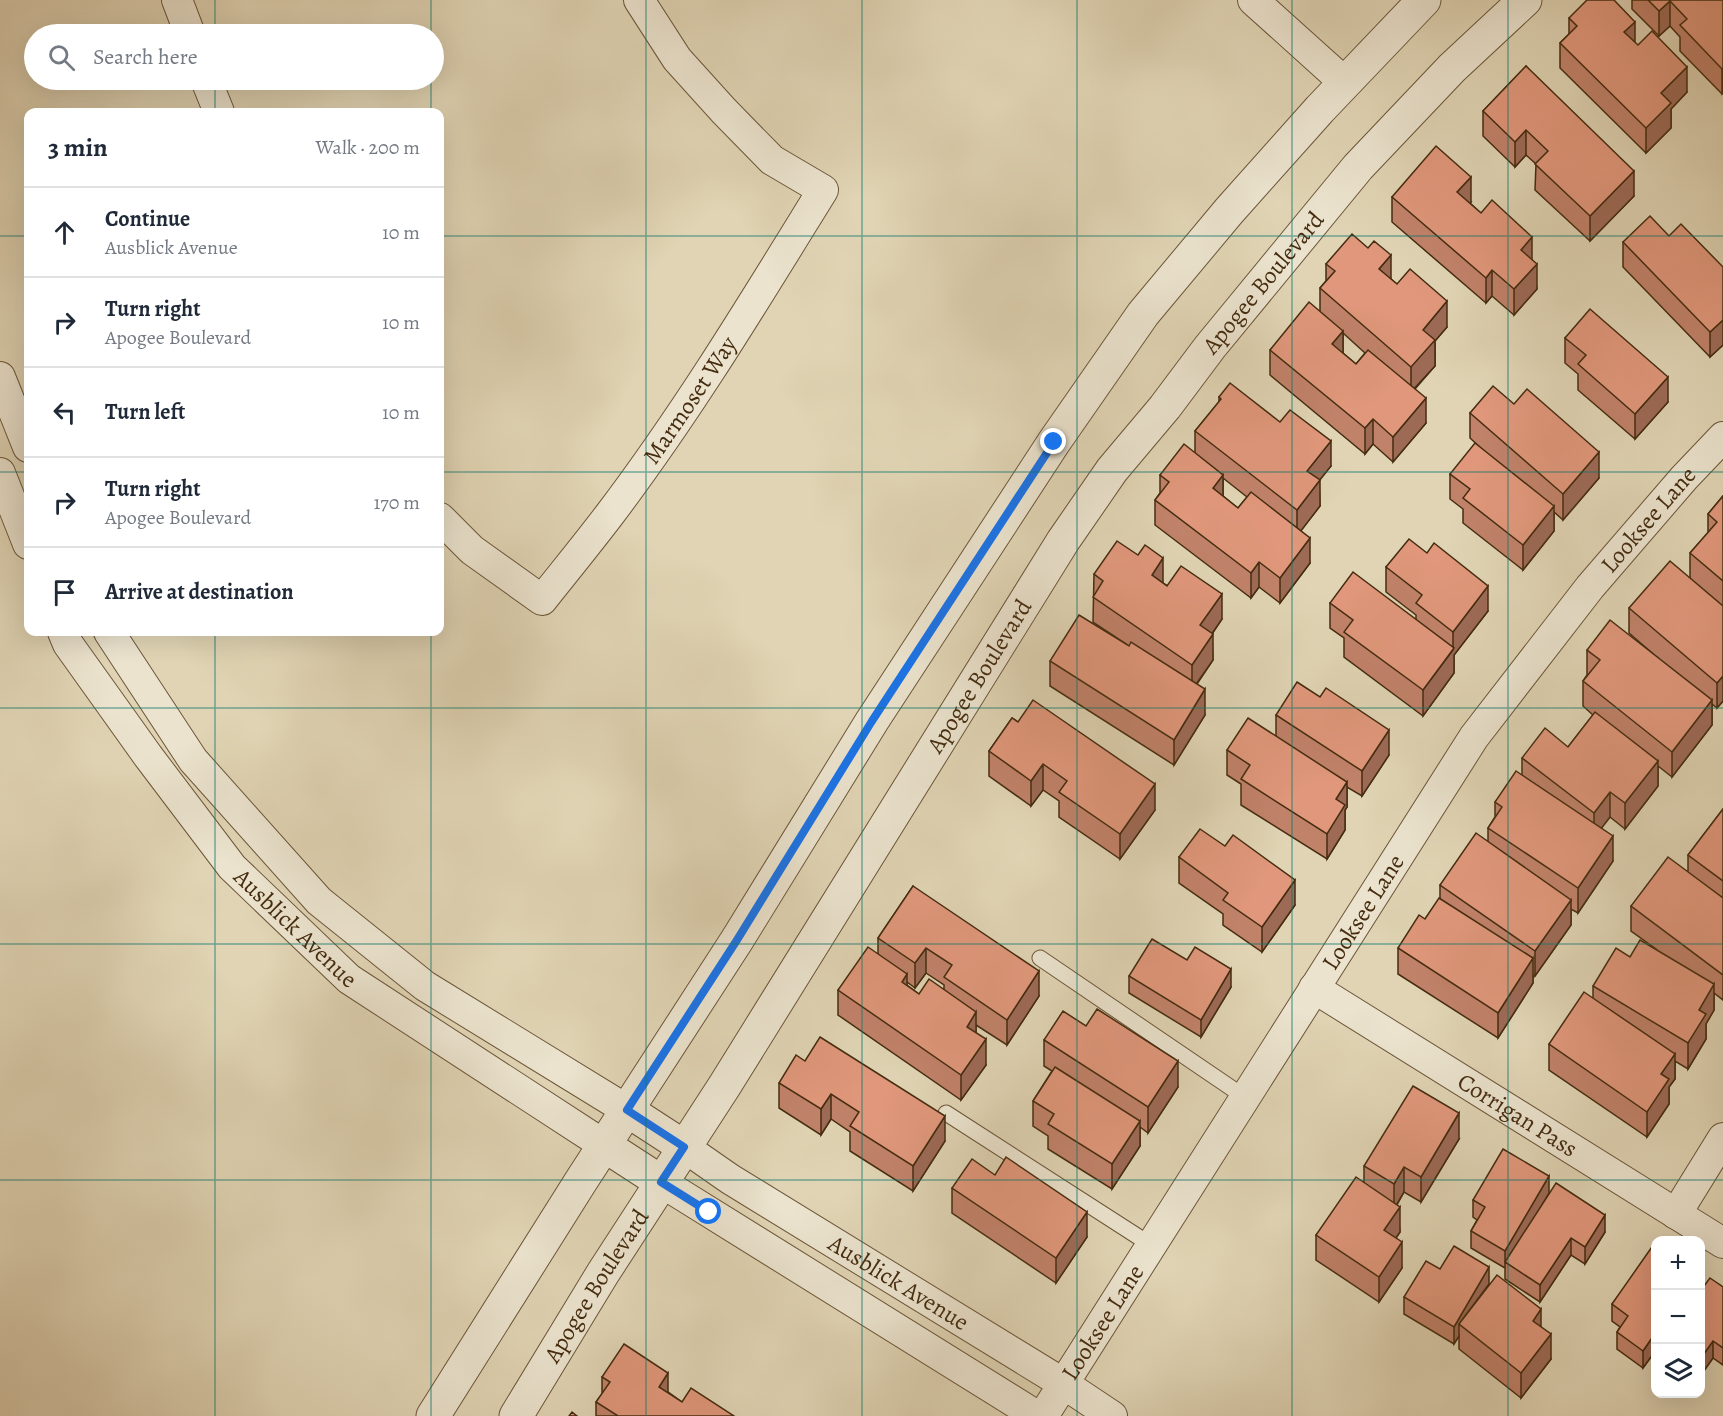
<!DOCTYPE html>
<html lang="en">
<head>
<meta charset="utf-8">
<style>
	:root { --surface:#fff; --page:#f2f2f3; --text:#1f2937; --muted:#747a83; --line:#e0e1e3 }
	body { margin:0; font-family:Alegreya,serif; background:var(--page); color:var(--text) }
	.controls { position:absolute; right:18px; bottom:18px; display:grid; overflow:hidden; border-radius:12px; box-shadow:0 6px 24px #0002 }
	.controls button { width:54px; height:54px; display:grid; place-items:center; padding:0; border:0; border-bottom:2px solid var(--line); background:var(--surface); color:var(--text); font:30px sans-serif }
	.stop { position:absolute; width:18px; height:18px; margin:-14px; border:4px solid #1a73e8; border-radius:50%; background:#fff }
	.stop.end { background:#1a73e8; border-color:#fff; box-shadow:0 2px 6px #0008 }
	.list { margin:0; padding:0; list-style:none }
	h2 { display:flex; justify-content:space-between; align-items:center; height:78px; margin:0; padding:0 24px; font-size:26px }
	h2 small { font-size:20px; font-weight:400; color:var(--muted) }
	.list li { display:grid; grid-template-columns:39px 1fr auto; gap:18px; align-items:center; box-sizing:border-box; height:90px; padding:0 24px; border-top:2px solid var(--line) }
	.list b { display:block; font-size:22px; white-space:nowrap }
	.list p { margin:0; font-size:20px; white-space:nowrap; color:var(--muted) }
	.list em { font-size:20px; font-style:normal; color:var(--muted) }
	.icon { flex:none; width:33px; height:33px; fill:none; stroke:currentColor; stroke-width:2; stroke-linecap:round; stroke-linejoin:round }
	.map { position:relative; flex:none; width:1723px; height:1416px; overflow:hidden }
	.search { position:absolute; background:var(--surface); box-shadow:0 6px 24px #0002; left:24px; top:24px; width:420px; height:66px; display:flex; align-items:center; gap:15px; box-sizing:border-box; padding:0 21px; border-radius:33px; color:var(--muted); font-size:22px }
	.panel { position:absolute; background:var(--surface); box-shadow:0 6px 24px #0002; left:24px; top:108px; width:420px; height:528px; border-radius:12px }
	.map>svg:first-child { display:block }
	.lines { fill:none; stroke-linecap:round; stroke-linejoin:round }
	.service-casing { stroke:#6c5639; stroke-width:17 }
	.minor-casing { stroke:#6c5639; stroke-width:32 }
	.tertiary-casing { stroke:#6c5639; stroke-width:35 }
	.service { stroke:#ebe3ce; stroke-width:15 }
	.minor { stroke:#ebe3ce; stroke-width:30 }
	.tertiary { stroke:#ebe3ce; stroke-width:33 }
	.wall { fill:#c1826a; stroke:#452c10; stroke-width:1.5; fill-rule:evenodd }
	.shaded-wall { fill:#9d6a56; stroke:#452c10; stroke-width:1.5 }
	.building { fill:#e0977b; stroke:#452c10; stroke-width:1.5 }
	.route { stroke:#1a73e8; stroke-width:8 }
	.grid { fill:none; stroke:#0f766e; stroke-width:1.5; stroke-opacity:0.55 }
	.labels { text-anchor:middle; stroke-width:6; stroke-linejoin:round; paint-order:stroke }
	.street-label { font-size:24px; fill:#452c10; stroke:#ebe3ce }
</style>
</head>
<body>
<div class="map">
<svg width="1723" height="1416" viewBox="0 0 1723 1416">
	<rect width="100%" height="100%" fill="#e0d4b4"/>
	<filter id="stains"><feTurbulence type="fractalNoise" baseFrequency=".00333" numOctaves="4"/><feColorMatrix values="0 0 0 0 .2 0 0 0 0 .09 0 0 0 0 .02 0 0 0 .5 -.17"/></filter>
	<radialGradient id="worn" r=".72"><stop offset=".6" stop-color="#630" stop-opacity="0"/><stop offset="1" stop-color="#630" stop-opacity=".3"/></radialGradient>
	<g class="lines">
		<defs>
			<g id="service">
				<polyline points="1040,958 1246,1098"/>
				<polyline points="946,1113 1151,1245"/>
			</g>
			<g id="minor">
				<polyline points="177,0 190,34"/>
				<polyline points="1253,0 1344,82"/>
				<polyline points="206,80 219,112"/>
				<polyline points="0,377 28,447"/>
				<polyline points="0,473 28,544"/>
				<path id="s1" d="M440,518L472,550L542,600C565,571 588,543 610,514C688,411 755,300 823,190L772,160L724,111L677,59L639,0"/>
				<path id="s2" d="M63,632L68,644L148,756L232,867L349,979L604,1145"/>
				<polyline points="109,632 193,760 319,901 425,986 627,1110"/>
				<path id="s3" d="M1314,988L1723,1243"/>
				<path id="s4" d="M684,1147L730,1179L1064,1384L1112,1416"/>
				<polyline points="661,1182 1037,1416"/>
				<polyline points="1676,1214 1723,1138"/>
				<path id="s5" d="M1043,1416L1474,737L1590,587L1684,478L1723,437"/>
			</g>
			<g id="tertiary">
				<polyline points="627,1110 684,1147"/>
				<polyline points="604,1145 661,1182"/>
				<polyline points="433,1416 581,1181 737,940 872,721 1054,442 1143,314 1229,211 1320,109 1424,0"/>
				<path id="s6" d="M516,1416L603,1273L725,1085L1063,541L1112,470L1165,407L1210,347L1358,167L1452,68L1525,0"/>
			</g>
		</defs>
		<use href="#service" class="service-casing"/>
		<use href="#minor" class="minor-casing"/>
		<use href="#tertiary" class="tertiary-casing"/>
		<use href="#service" class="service"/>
		<use href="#minor" class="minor"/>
		<use href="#tertiary" class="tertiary"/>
	</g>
	<g class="wall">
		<polygon points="1632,0 1723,0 1723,93 1722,94 1680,51 1680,37 1670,26 1659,36 1632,9"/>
		<polygon points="1569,18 1635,43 1687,92 1671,109 1671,128 1646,153 1560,68 1560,43 1569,34"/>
		<polygon points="1526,66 1634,196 1590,241 1535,190 1536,164 1526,155 1515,167 1483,136 1483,111"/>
		<polygon points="1392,197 1471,202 1470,203 1532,260 1537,289 1514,315 1492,296 1486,303 1392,222"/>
		<polygon points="1669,236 1723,267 1723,345 1710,357 1623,267 1623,242"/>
		<path d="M1326,264L1391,279L1447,327L1435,341V366L1415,389L1426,423L1393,462L1373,444L1365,454L1270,375V350L1320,311V288L1326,281ZM1343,333L1365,353L1356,364L1343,353Z"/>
		<polygon points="1565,338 1668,402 1635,439 1578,390 1578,374 1565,363"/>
		<path d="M1219,397L1331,466L1319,480L1320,506L1301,530L1310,563L1280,603L1259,587L1251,598L1155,525V500L1160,493V475L1195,453V431L1219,402ZM1223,478L1247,497L1238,508L1223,496Z"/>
		<polygon points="1470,413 1599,478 1563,520 1554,512 1554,531 1523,570 1463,523 1463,509 1450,499 1450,474 1484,451 1470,438"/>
		<polygon points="1723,496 1723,701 1717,708 1712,704 1712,725 1672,777 1658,766 1658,786 1625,829 1610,817 1601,828 1613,861 1578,913 1571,909 1571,925 1535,976 1533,975 1533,983 1498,1038 1398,974 1398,948 1425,919 1440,898 1440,885 1488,841 1488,828 1495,817 1495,802 1522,775 1522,758 1568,747 1593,715 1583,706 1583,681 1587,675 1587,650 1659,659 1629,633 1629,608 1690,578 1690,553 1708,533 1708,514"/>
		<polygon points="1386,567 1488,611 1454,655 1454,673 1423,716 1344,657 1344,638 1330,628 1330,603 1416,619 1416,615 1386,592"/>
		<polygon points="1094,574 1163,583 1222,619 1212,634 1213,660 1197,684 1205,715 1174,765 1050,686 1050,661 1126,644 1093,622"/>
		<polygon points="1276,715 1389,755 1362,796 1347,787 1347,807 1345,810 1345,830 1327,859 1241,805 1241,784 1227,775 1227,750 1276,736"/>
		<polygon points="1012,718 1155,810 1120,859 1059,817 1059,801 1043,790 1031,806 989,776 989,751"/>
		<polygon points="1723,809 1723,1000 1714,993 1714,1010 1706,1024 1706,1039 1688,1069 1675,1061 1675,1079 1669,1087 1669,1104 1647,1137 1549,1070 1549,1044 1593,998 1593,986 1630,957 1656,949 1631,931 1631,906 1688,871 1688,855"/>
		<polygon points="1179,857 1295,905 1262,952 1223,925 1223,914 1179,883"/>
		<path d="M913,886L1039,996L1007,1045L976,1025V1033L986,1065L961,1100L838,1015V990L878,954V938ZM926,973L944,985V989L919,994L907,985V982L915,988Z"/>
		<polygon points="1129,976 1231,987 1201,1037 1129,993"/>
		<polygon points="1044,1040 1178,1087 1148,1133 1140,1127 1140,1146 1112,1189 1048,1149 1048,1136 1033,1126 1033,1101 1052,1071 1044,1066"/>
		<polygon points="805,1061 945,1141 913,1191 850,1151 850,1132 831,1119 821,1135 779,1108 779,1083"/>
		<polygon points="1459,1139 1421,1202 1404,1192 1397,1205 1400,1232 1396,1238 1402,1268 1379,1302 1316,1260 1316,1235 1364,1183 1364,1166"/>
		<polygon points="995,1175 1087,1237 1056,1283 952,1213 952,1188"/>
		<polygon points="1549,1193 1540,1207 1605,1232 1585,1264 1571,1255 1540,1302 1505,1279 1505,1268 1471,1248 1471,1231 1477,1220 1473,1217 1473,1200"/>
		<polygon points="1656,1245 1656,1350 1643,1368 1617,1349 1617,1332 1620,1327 1612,1321 1612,1304"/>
		<polygon points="1440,1269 1489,1284 1541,1327 1551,1359 1521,1398 1459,1349 1459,1336 1454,1344 1404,1314 1404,1297"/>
		<polygon points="1723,1287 1723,1365 1713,1358 1701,1375 1701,1290"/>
		<polygon points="602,1377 668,1392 682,1402 734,1416 596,1416 596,1402 602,1394"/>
	</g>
	<g class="shaded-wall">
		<polygon points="1670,1 1670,26 1659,36 1659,11"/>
		<polygon points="1635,22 1635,47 1624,32"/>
		<polygon points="1687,67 1687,92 1671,109 1671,128 1646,153 1646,128 1661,93"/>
		<polygon points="1723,68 1723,93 1722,94 1722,69"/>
		<polygon points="1526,130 1526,155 1515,167 1515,142"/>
		<polygon points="1634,171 1634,196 1590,241 1590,216"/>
		<polygon points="1471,177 1471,202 1457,217 1457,192"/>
		<polygon points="1532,237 1532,262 1521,250"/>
		<polygon points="1391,255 1391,280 1379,269"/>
		<polygon points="1537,264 1537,289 1514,315 1514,289"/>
		<polygon points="1492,270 1492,296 1486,303 1486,278"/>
		<polygon points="1447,301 1447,327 1435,341 1435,366 1411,392 1411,367 1423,330"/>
		<polygon points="1723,320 1723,345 1710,357 1710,332"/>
		<polygon points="1343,331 1343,356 1332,344"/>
		<polygon points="1668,377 1668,402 1635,439 1635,414"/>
		<polygon points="1426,398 1426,423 1393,462 1393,437"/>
		<polygon points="1373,419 1373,444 1365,454 1365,428"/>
		<polygon points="1331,441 1331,466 1307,496 1307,471"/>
		<polygon points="1599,452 1599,478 1563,520 1563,494"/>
		<polygon points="1223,475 1223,500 1213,488"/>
		<polygon points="1320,480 1320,506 1297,536 1297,510"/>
		<polygon points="1554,506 1554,531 1523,570 1523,545"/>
		<polygon points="1310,538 1310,563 1280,603 1280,578"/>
		<polygon points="1163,558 1163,583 1152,575"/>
		<polygon points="1259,562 1259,587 1251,598 1251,573"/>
		<polygon points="1488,586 1488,611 1454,655 1454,673 1423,716 1423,690 1453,650 1453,632"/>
		<polygon points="1222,594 1222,619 1200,651 1200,625"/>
		<polygon points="1213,634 1213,660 1192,690 1192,665"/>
		<polygon points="1723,676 1723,701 1717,708 1717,683"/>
		<polygon points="1205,689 1205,715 1174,765 1174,740"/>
		<polygon points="1712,700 1712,725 1672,777 1672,752"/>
		<polygon points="1389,730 1389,755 1362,796 1362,771"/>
		<polygon points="1658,761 1658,786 1625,829 1625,803"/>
		<polygon points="1043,764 1043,790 1031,806 1031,781"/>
		<polygon points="1347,782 1347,807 1345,810 1345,830 1327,859 1327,834 1336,799"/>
		<polygon points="1155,784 1155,810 1120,859 1120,834"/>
		<polygon points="1610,792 1610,817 1594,838 1594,813"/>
		<polygon points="1613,836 1613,861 1578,913 1578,888"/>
		<polygon points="1295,880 1295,905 1262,952 1262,927"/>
		<polygon points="1571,900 1571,925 1535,976 1535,951"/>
		<polygon points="926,948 926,973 915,988 915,963"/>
		<polygon points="1533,958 1533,983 1498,1038 1498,1013"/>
		<polygon points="1231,969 1231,987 1201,1037 1201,1020"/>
		<polygon points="1039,971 1039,996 1007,1045 1007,1020"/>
		<polygon points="907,974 907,999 902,982"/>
		<polygon points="1714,984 1714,1010 1706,1024 1706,1039 1688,1069 1688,1043 1699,1010"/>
		<polygon points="976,1012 976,1038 967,1027"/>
		<polygon points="986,1039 986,1065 961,1100 961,1075"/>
		<polygon points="1675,1054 1675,1079 1669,1087 1669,1104 1647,1137 1647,1112 1661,1074"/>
		<polygon points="1178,1061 1178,1087 1148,1133 1148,1107"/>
		<polygon points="831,1094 831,1119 821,1135 821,1109"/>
		<polygon points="1459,1113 1459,1139 1421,1202 1421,1177"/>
		<polygon points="945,1116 945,1141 913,1191 913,1166"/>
		<polygon points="1140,1121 1140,1146 1112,1189 1112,1164"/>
		<polygon points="1404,1167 1404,1192 1394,1209 1394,1184"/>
		<polygon points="1549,1176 1549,1193 1508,1264 1505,1262 1505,1268 1505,1251"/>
		<polygon points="1400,1207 1400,1232 1384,1255 1384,1230"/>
		<polygon points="1087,1212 1087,1237 1056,1283 1056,1258"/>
		<polygon points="1605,1215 1605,1232 1585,1264 1585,1247"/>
		<polygon points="1571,1238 1571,1255 1540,1302 1540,1285"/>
		<polygon points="1402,1242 1402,1268 1379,1302 1379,1277"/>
		<polygon points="1489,1267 1489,1284 1459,1324 1459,1336 1454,1344 1454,1327"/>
		<polygon points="1541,1309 1541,1335 1533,1321"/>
		<polygon points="1656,1332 1656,1350 1643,1368 1643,1351"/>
		<polygon points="1551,1334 1551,1359 1521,1398 1521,1373"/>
		<polygon points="1713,1341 1713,1358 1701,1375 1701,1358"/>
		<polygon points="668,1373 668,1398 659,1387"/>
	</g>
	<g class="building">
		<polygon points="1587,0 1614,0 1635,22 1624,32 1638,45 1652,31 1687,67 1661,93 1671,103 1646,128 1560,43 1577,26 1569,18"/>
		<polygon points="1648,0 1723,0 1723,68 1722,69 1680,25 1687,19 1670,1 1659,11"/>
		<polygon points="1526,66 1634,171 1590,216 1535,164 1548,151 1526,130 1515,142 1483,111"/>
		<polygon points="1436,146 1471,177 1457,192 1481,213 1492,200 1532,237 1521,250 1537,264 1514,289 1492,270 1486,278 1392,197"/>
		<polygon points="1650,216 1669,236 1681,224 1723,267 1723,320 1710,332 1623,242"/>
		<polygon points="1352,234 1368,248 1374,241 1391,255 1379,269 1397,284 1410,269 1447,301 1423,330 1435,340 1411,367 1320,288 1335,271 1326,264"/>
		<polygon points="1309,302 1343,331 1332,344 1356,364 1368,350 1426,398 1393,437 1373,419 1365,428 1270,350"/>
		<polygon points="1590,309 1668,377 1635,414 1578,364 1586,355 1565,338"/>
		<polygon points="1230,383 1280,422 1290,410 1331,441 1307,471 1320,480 1297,510 1195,431 1221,399 1219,397"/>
		<polygon points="1493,386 1514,404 1527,389 1599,452 1563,494 1470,413"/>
		<polygon points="1475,443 1554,506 1523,545 1463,498 1470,489 1450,474"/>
		<polygon points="1184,444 1223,475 1213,488 1238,508 1251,492 1310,538 1280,578 1259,562 1251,573 1155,500 1169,482 1160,475"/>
		<polygon points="1723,496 1723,581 1690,553 1717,522 1708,514"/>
		<polygon points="1409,539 1427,553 1434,543 1488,586 1453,632 1416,603 1422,595 1386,567"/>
		<polygon points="1117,541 1138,555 1145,545 1163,558 1152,575 1167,586 1181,566 1222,594 1200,625 1213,634 1192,665 1093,597 1103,581 1094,574"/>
		<polygon points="1670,561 1723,606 1723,676 1717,683 1629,608"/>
		<polygon points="1353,572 1454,648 1423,690 1344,632 1353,620 1330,603"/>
		<polygon points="1079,615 1129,646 1131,642 1205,689 1174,740 1050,661"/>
		<polygon points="1610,620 1712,700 1672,752 1583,681 1600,660 1587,650"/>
		<polygon points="1297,682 1320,697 1326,688 1389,730 1362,771 1276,715"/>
		<polygon points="1033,700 1155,784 1120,834 1059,792 1067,781 1043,764 1031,781 989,751 1012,718 1018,722"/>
		<polygon points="1595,712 1658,761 1625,803 1610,792 1594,813 1522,758 1545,728 1568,747"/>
		<polygon points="1248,718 1347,782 1336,799 1345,805 1327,834 1241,779 1250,765 1227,750"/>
		<polygon points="1516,771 1613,836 1578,888 1488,828 1502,807 1495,802"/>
		<polygon points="1723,809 1723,881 1688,855"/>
		<polygon points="1200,829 1225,846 1233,835 1295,880 1262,927 1223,900 1228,893 1179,857"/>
		<polygon points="1476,833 1571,900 1535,951 1440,885"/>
		<polygon points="1668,857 1723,898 1723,975 1631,906"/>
		<polygon points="913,886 1039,971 1007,1020 944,977 952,965 926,948 915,963 878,938"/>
		<polygon points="1439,898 1533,958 1498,1013 1398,948 1419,915 1425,919"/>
		<polygon points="1152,939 1187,960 1195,947 1231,969 1201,1020 1129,976"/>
		<polygon points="1640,940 1714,984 1699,1010 1706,1014 1688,1043 1593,986 1616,948 1630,957"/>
		<polygon points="868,947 907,974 902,982 919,994 929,979 976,1012 967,1027 986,1039 961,1075 838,990"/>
		<polygon points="1584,992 1675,1054 1661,1074 1669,1079 1647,1112 1549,1044"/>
		<polygon points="1097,1009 1178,1061 1148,1107 1044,1040 1063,1011 1086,1026"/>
		<polygon points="820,1037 945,1116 913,1166 850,1126 859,1112 831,1094 821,1109 779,1083 796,1055 805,1061"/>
		<polygon points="1055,1067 1140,1121 1112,1164 1048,1124 1054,1114 1033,1101"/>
		<polygon points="1413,1086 1459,1113 1421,1177 1404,1167 1394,1184 1364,1166"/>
		<polygon points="1503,1149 1549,1176 1505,1251 1471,1231 1485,1207 1473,1200"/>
		<polygon points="1006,1157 1087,1212 1056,1258 952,1188 972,1159 995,1175"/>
		<polygon points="1356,1177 1400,1207 1384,1230 1402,1242 1379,1277 1316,1235"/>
		<polygon points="1556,1183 1605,1215 1585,1247 1571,1238 1540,1285 1505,1262"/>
		<polygon points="1654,1244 1656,1245 1656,1332 1643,1351 1617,1332 1628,1316 1612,1304"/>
		<polygon points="1454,1246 1489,1267 1454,1327 1404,1297 1426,1261 1440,1269"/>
		<polygon points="1497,1275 1541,1309 1533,1321 1551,1334 1521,1373 1459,1324"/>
		<polygon points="1710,1278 1723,1287 1723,1348 1713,1341 1701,1358 1701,1290"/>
		<polygon points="624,1344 668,1373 659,1387 682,1402 691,1388 734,1416 618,1416 596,1402 610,1382 602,1377"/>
		<polygon points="572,1412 577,1416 569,1416"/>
	</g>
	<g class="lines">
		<polyline class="route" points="709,1212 661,1182 684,1147 627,1110 737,940 872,721 1054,442"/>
	</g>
	<path class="grid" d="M215,0V34M431,0V34M646,0V1416M862,0V1416M1077,0V1416M1292,0V1416M1508,0V1416M215,80V112M431,80V112M0,236H28M440,236H1723M0,472H28M440,472H1723M215,632V1416M431,632V1416M0,708H1723M0,944H1723M0,1180H1723"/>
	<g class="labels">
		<g class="street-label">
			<text dy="8" stroke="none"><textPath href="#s6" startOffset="1359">Apogee Boulevard</textPath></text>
			<text dy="8" stroke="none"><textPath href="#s1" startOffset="380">Marmoset Way</textPath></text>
			<text dy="8" stroke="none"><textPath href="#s5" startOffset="1083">Looksee Lane</textPath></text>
			<text dy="8" stroke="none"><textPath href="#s6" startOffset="873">Apogee Boulevard</textPath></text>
			<text dy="8" stroke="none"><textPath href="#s5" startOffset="597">Looksee Lane</textPath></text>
			<text dy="8" stroke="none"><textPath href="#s2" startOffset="378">Ausblick Avenue</textPath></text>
			<text dy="8" stroke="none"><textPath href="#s3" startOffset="240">Corrigan Pass</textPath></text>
			<text dy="8" stroke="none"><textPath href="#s4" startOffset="254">Ausblick Avenue</textPath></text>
			<text dy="8" stroke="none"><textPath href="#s6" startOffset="153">Apogee Boulevard</textPath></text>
			<text dy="8" stroke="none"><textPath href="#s5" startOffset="111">Looksee Lane</textPath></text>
		</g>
	</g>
	<rect width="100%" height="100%" filter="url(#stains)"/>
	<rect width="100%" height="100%" fill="url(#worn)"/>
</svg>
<div class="controls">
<button>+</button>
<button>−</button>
<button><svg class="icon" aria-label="layers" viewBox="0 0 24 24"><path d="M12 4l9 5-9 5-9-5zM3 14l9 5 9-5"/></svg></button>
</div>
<div class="stop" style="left:709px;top:1212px"></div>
<div class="stop end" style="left:1054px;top:442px"></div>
<div class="search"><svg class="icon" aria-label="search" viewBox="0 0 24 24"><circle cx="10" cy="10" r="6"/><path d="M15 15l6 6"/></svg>Search here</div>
<section class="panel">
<h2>3 min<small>Walk · 200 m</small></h2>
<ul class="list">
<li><svg class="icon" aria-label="ahead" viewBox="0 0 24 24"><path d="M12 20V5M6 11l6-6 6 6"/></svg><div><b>Continue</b><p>Ausblick Avenue</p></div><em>10 m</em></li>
<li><svg class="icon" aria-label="right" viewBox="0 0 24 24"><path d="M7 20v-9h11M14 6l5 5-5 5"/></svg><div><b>Turn right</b><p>Apogee Boulevard</p></div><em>10 m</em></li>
<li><svg class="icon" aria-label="left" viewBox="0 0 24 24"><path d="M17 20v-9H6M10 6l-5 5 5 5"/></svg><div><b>Turn left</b></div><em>10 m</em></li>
<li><svg class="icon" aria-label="right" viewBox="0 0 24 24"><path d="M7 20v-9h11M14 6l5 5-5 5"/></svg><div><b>Turn right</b><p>Apogee Boulevard</p></div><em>170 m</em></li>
<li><svg class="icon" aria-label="arrive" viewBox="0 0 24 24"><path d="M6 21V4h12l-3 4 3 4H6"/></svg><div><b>Arrive at destination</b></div></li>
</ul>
</section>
</div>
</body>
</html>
